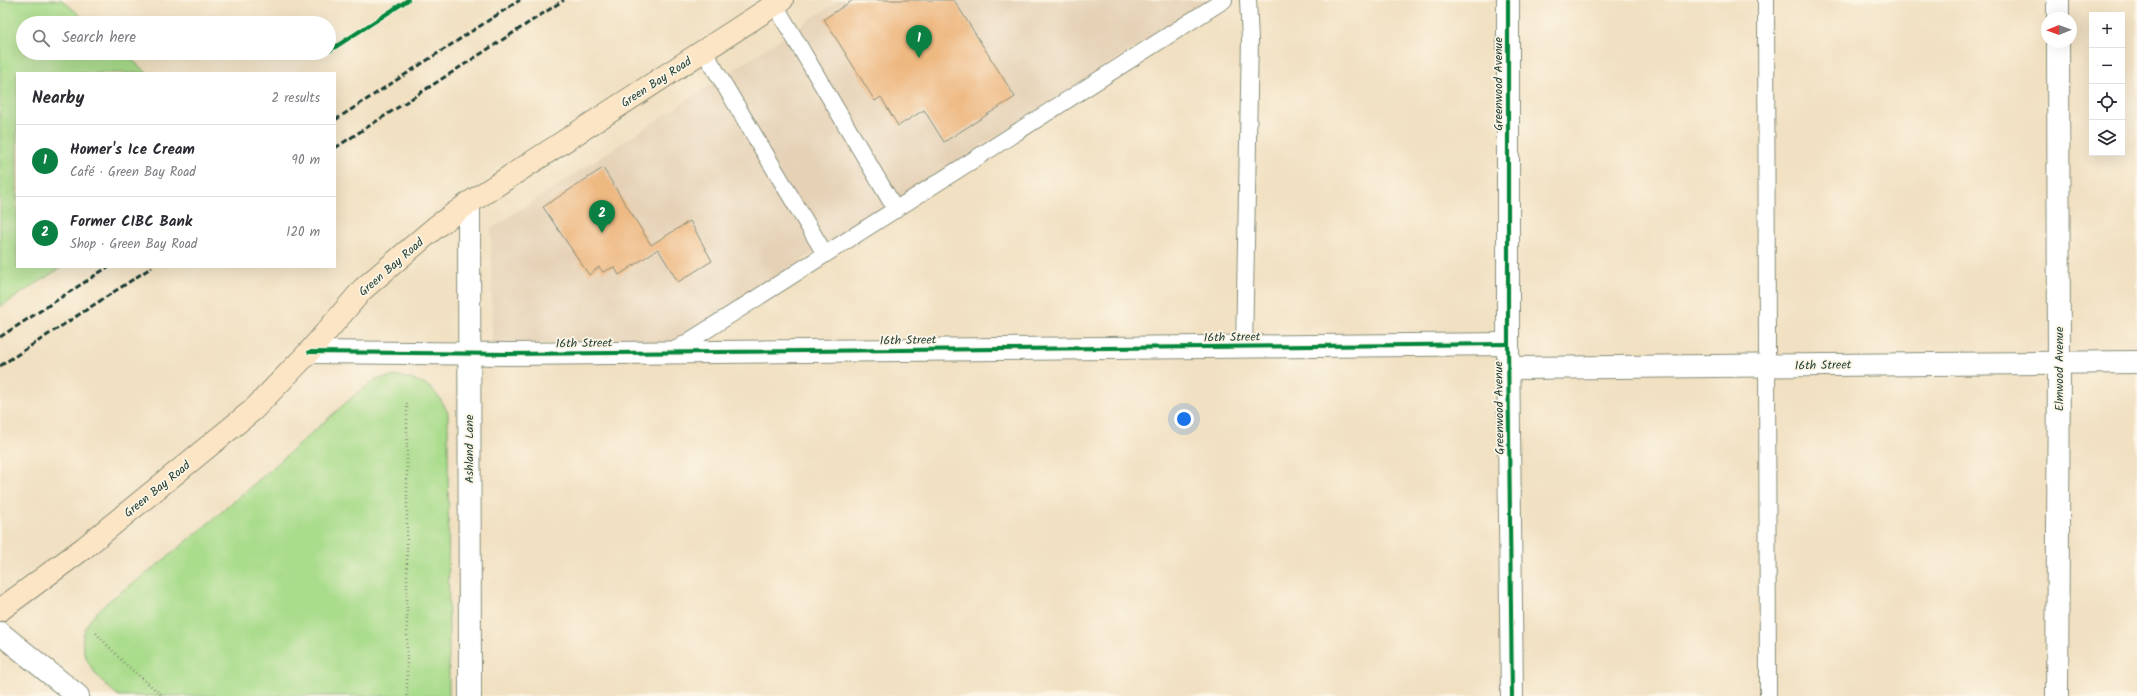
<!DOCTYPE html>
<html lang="en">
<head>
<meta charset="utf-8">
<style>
	:root { --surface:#fff; --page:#f2f2f3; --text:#2b2b33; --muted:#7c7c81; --line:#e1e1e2; --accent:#0b8043 }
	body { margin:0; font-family:Kalam,sans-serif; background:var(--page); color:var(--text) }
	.controls { position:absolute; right:12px; top:12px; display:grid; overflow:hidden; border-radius:0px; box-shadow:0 4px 16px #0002 }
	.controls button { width:36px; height:36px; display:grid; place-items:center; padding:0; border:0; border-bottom:1px solid var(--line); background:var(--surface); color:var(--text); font:20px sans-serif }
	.compass { position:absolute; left:2041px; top:12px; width:36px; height:36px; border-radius:50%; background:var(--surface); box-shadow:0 4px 16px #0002; rotate:269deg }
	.you { position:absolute; left:1184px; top:419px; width:14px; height:14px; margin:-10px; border:3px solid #fff; border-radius:50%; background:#1a73e8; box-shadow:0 0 0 6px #1a73e833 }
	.badge { display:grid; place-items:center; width:26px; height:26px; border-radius:50%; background:var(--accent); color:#fff; font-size:13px; font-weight:700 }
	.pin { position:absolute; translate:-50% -33px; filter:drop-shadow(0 1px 2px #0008) }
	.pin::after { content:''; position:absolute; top:21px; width:14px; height:12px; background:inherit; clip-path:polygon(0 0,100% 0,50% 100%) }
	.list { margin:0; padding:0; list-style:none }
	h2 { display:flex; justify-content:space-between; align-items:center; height:52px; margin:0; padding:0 16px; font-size:17px }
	h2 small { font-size:13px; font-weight:400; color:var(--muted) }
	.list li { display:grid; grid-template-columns:26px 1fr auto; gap:12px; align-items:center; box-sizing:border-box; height:72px; padding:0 16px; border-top:1px solid var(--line) }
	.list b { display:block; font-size:15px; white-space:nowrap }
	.list p { margin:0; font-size:13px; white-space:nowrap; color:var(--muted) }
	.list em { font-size:13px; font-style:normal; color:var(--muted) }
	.icon { flex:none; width:22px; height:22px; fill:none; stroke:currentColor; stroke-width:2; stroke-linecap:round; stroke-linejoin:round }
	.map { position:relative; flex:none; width:2137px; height:696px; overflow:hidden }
	.search { position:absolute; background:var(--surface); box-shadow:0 4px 16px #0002; left:16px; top:16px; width:320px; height:44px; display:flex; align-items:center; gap:10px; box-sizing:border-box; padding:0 14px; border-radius:22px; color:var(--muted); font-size:15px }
	.panel { position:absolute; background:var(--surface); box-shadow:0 4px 16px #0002; left:16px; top:72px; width:320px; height:196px; border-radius:0px }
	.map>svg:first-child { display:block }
	.built { fill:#e5d1b6 }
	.green { fill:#a9dc8b; stroke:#648c60 }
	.building { fill:#eeb881 }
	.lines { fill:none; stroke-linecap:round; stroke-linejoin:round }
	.service-casing { stroke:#888e7a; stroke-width:18 }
	.minor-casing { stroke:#888e7a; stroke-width:24 }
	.tertiary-casing { stroke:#888e7a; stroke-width:24 }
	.secondary-casing { stroke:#888e7a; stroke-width:24 }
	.path { stroke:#888e7a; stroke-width:2.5; stroke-dasharray:1 3; stroke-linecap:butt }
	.service { stroke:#fff; stroke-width:16 }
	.minor { stroke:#fff; stroke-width:22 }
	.tertiary { stroke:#fff; stroke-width:22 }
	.secondary { stroke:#fce5c4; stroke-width:22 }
	.rail { stroke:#1f3d34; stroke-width:3; stroke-dasharray:6 3; stroke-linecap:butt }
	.cycleway-casing { stroke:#fcf5e5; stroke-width:6 }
	.cycleway { stroke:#00873e; stroke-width:4 }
	.labels { text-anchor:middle; stroke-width:3.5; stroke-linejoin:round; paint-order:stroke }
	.street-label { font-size:12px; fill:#1f3d34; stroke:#fcf5e5 }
</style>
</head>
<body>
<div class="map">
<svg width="2137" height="696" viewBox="0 0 2137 696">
	<rect width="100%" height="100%" fill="#fcf5e5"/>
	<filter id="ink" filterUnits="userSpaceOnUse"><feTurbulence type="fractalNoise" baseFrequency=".025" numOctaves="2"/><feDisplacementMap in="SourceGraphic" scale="8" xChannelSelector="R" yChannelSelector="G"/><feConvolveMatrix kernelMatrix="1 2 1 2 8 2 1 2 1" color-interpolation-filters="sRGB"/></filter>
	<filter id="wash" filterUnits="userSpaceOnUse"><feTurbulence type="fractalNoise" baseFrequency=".012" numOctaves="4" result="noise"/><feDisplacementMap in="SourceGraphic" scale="16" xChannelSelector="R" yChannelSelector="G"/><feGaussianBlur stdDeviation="0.9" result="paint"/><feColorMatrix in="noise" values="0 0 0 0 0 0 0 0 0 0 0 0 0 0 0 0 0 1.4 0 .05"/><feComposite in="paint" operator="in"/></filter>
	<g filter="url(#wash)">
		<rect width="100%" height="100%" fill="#f1e0c1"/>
		<polygon class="built" points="840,0 1209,0 672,343 492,344 491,229"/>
		<g class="green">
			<polygon points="0,0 62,0 89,23 23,23 23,53 124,53 147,73 17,73 17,267 62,267 0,307"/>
			<path d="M398,376C428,383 434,386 448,413L449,696H119C102,683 79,660 83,636C86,613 124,590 142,577C216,520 285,456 356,394L376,379Z"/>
		</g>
		<g id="blocks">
			<g class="building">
				<polygon points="853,0 954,0 1015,97 944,142 924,110 898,126 881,97 875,101 824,19"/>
				<polygon points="603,168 651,245 690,221 712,261 678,282 658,249 619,275 614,267 603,272 599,267 589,275 543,207"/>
			</g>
		</g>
	</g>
	<g filter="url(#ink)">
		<use href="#blocks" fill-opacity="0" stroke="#888e7a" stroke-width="1"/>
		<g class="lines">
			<defs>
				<g id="service">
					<polyline points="1766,0 1768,696"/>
					<polyline points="775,5 896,210"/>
					<polyline points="704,51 825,254"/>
					<polyline points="1244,347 1250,39 1248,0"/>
					<polyline points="672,352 1224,0"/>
				</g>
				<g id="minor">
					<polyline points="1508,0 1508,344 1512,696"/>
					<polyline points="2058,0 2058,18"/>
					<polyline points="469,203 470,696"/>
					<polyline points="309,352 510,354 1508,344"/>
					<polyline points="1508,368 2137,362"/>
					<polyline points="2057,696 2059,363 2058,42"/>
				</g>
				<polyline id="tertiary" points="0,633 78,696"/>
				<polyline id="secondary" points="0,610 84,548 253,410 309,352 363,289 437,226 469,203 782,0"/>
			</defs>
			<use href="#service" class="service-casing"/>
			<use href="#minor" class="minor-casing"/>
			<use href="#tertiary" class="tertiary-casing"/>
			<use href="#secondary" class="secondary-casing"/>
			<g class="path">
				<polyline points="96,633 125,664 163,696"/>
				<polyline points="407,696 407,400"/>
			</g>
			<use href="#service" class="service"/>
			<use href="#minor" class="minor"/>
			<use href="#tertiary" class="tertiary"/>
			<use href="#secondary" class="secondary"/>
			<g class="rail">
				<polyline points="335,120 520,0"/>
				<polyline points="335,148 564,0"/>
				<polyline points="0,337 108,267"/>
				<polyline points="0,366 152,267"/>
			</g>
			<defs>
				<g id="cycleway">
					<polyline points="1508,0 1508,344 1512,696"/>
					<polyline points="329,51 408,0"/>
					<polyline points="309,352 510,354 1508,344"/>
				</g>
			</defs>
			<use href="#cycleway" class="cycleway-casing"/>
			<use href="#cycleway" class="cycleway"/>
		</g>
	</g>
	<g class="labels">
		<g class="street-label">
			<text transform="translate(656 82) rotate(-33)" y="4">Green Bay Road</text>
			<text transform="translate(1498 84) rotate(-90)" y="4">Greenwood Avenue</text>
			<text transform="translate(391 267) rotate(-41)" y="4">Green Bay Road</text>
			<text transform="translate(1232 337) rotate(-1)" y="4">16th Street</text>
			<text transform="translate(908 340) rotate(-1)" y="4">16th Street</text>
			<text transform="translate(584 343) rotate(-1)" y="4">16th Street</text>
			<text transform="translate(1823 365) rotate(-1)" y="4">16th Street</text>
			<text transform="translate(2059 369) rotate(-90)" y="4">Elmwood Avenue</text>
			<text transform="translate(1499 408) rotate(-91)" y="4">Greenwood Avenue</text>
			<text transform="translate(469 449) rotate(-90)" y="4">Ashland Lane</text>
			<text transform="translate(157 489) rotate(-39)" y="4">Green Bay Road</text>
		</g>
	</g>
</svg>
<div class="controls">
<button>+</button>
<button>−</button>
<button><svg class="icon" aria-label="locate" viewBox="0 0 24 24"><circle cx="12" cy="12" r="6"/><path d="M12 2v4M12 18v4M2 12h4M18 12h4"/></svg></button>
<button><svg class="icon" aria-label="layers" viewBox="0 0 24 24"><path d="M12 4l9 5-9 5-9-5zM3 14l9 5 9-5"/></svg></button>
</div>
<svg class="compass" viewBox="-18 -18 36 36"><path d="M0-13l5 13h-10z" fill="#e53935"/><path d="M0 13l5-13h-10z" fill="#7c7c81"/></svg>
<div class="you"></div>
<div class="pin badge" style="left:919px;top:58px">1</div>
<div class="pin badge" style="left:602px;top:233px">2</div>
<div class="search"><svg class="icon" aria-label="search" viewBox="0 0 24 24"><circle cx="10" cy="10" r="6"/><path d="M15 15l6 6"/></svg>Search here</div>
<section class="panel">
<h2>Nearby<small>2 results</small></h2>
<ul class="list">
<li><span class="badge">1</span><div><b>Homer's Ice Cream</b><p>Café · Green Bay Road</p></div><em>90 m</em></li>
<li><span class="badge">2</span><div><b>Former CIBC Bank</b><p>Shop · Green Bay Road</p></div><em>120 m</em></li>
</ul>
</section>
</div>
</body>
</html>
